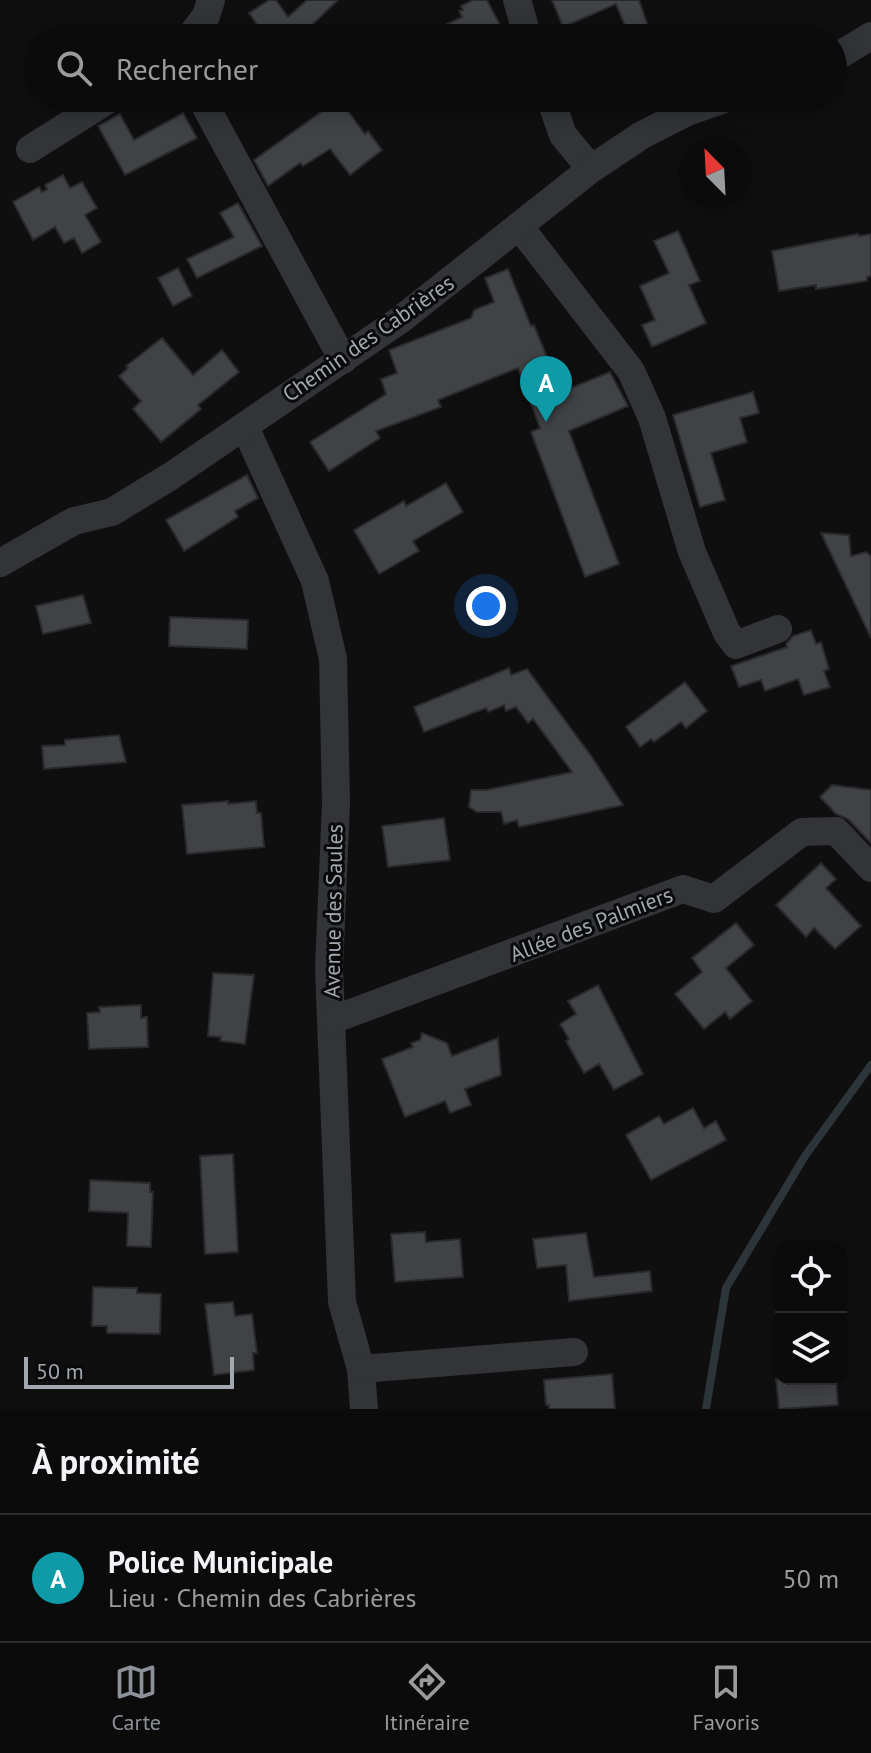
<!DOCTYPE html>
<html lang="fr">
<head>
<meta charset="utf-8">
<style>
	:root { --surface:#0b0b0c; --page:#141415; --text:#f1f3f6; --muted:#9a9b9d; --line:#2b2b2d; --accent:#8c9099 }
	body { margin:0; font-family:"PT Sans",sans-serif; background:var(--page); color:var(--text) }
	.controls { position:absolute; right:24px; bottom:24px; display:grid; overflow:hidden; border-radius:16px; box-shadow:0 4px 20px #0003 }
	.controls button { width:72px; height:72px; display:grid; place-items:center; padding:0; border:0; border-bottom:2px solid var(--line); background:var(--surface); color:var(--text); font:40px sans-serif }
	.compass { position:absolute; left:679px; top:136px; width:72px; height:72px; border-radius:50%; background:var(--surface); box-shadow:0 4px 20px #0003; rotate:336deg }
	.scale { position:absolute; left:24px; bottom:20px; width:210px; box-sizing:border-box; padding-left:8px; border:4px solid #a1a8b0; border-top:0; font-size:22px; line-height:28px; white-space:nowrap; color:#a1a8b0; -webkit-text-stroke:6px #0a0a0b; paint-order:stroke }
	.you { position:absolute; left:486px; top:606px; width:28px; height:28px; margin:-20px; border:6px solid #fff; border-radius:50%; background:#1a73e8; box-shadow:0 0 0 12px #1a73e833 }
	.badge { display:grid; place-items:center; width:52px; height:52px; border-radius:50%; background:var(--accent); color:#fff; font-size:26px; font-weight:700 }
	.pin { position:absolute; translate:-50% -66px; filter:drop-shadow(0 2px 4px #0008) }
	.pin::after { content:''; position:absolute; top:42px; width:28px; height:24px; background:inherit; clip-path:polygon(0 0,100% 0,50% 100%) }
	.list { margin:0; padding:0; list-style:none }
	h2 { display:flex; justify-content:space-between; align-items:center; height:104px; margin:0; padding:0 32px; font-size:34px }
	h2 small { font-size:26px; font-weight:400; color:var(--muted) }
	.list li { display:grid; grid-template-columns:52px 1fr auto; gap:24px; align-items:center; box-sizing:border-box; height:128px; padding:0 32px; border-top:2px solid var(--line) }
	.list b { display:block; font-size:30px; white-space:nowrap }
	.list p { margin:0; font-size:26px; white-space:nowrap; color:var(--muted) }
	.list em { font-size:26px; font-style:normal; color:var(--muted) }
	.icon { flex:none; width:44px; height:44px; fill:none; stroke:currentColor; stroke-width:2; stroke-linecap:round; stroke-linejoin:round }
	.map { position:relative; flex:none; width:871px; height:1409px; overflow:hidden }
	.search { position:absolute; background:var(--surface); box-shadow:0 4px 20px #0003; left:24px; right:24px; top:24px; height:88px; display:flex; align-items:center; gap:20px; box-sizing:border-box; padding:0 28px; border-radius:44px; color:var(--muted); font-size:30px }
	.sheet { height:232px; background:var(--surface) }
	nav { display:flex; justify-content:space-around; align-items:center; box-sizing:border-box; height:112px; border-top:2px solid var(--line); background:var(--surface); font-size:22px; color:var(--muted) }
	nav a { display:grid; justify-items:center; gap:4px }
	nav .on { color:var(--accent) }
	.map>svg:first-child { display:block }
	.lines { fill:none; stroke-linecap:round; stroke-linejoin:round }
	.stream { stroke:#2c353a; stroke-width:8 }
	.building { fill:#404246; stroke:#292a2c; stroke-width:2 }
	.minor { stroke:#323437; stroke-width:28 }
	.labels { text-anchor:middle; stroke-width:6; stroke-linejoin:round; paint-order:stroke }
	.street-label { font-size:22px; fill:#a1a8b0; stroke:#0a0a0b }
</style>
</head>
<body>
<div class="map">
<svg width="871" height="1409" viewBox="0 0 871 1409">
	<rect width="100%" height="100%" fill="#0f0f10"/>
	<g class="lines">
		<polyline class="stream" points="706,1409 726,1288 805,1156 871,1065"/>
	</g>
	<g class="building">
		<polygon points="269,0 276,0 288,17 307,0 338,0 313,24 299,33 302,38 266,38 249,13"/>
		<polygon points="473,0 487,0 507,38 418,38 462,17 459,11 463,10 461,6"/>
		<polygon points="552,0 639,0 652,38 630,38 616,4 563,27"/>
		<polygon points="339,99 365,134 368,131 382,150 350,175 330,149 303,166 300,163 268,186 254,160"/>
		<polygon points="183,113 197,138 125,175 98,126 120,114 134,140"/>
		<polygon points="63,175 70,188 82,182 97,208 85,215 101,242 82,253 74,238 64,243 55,227 33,240 13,202 39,187 42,192 47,189 45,185"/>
		<polygon points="238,203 262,246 197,278 187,259 234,237 220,213"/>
		<polygon points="678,231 700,281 689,285 706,323 652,347 642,325 655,320 640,286 669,273 654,241"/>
		<polygon points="858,234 859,236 871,234 871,276 867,277 867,281 816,289 816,285 779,291 772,251"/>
		<polygon points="178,268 192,296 173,306 158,278"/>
		<polygon points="508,269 531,326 534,325 551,367 556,364 566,390 610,372 628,406 569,431 619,564 585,577 531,432 540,428 518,368 438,400 441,407 376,431 380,438 329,471 310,442 386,394 381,379 397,373 389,350 471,318 474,310 494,302 485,278"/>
		<polygon points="162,338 193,375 222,350 239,372 198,405 201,409 161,442 133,409 141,401 119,376 128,368 126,366"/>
		<polygon points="753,392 759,413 740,418 747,442 711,453 725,500 700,507 673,415"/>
		<polygon points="247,475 258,498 235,511 238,517 184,551 166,520"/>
		<polygon points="446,483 463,512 413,541 419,551 379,574 354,530 404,501 406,506"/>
		<polygon points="821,533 849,535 851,556 866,552 871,556 871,638"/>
		<polygon points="83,595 91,623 43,634 36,606"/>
		<polygon points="170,617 248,620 247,649 169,646"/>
		<polygon points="811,630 816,644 821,642 829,669 824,671 830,687 804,695 798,679 765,691 761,680 739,687 731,666 787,647 786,644 793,636"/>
		<polygon points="509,668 511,675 527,669 592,757 623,805 519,827 517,820 504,824 501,812 477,812 469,807 471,790 486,790 572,772 533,719 528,723 516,707 506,711 504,705 488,712 486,708 424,732 414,707"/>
		<polygon points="685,682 707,711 686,728 681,722 654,742 651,739 640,747 626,727"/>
		<polygon points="119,735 126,762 44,769 42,746 65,745 65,740"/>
		<polygon points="832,785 871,790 871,843 848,819 836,814 820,797"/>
		<polygon points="228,801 228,804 256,801 257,813 261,813 264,847 187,854 182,805"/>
		<polygon points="444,818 450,860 388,867 382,826"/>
		<polygon points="821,863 836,879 826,888 861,926 835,949 814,928 806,937 776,905"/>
		<polygon points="736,923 754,945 726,968 752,1001 730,1019 725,1012 704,1029 675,994 702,972 692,958"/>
		<polygon points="213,973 254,975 245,1044 220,1041 221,1037 208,1036"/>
		<polygon points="598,985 643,1074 614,1090 599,1064 584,1073 566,1041 569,1039 560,1024 576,1014 568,1001"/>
		<polygon points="141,1005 141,1018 147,1017 148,1047 89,1049 87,1013 100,1012 99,1007"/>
		<polygon points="422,1033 447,1043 452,1056 498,1038 501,1075 465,1089 471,1105 450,1113 445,1101 405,1117 382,1059 413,1047 411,1043 420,1040"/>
		<polygon points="693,1108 704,1128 716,1121 726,1140 651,1180 626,1135 659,1116 664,1124"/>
		<polygon points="233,1154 238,1252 205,1254 200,1156"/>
		<polygon points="90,1180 150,1183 150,1192 153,1192 151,1247 127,1246 128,1213 89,1211"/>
		<polygon points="425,1232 426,1242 460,1239 463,1277 395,1282 391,1234"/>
		<polygon points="586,1233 594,1277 650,1271 652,1291 569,1301 566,1265 537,1268 533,1239"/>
		<polygon points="93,1287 137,1288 137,1293 161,1294 160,1334 107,1333 107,1326 92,1326"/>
		<polygon points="233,1302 235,1316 252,1314 257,1353 253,1353 254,1370 214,1375 205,1304"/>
		<polygon points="612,1374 615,1409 549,1409 549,1405 546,1405 544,1380"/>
		<polygon points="776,1379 836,1379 838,1405 779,1409"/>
	</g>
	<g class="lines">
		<g class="minor">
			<polyline points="517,0 528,38"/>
			<polyline points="189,38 206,16 211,0"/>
			<polyline points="833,59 871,36"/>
			<polyline points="201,98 343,360"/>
			<polyline points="550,98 563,135 591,169"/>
			<polyline points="30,149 111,98"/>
			<polyline points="519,226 631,371 652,418 692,552 727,633 736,645 778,629"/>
			<polyline points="245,427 315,581 333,659 336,803 329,968 342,1302 361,1369 364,1409"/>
			<polyline points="0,563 74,521 112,512 171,476 400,320 591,169 642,135 687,112 727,98"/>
			<polyline points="332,1020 683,889 714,899 802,832 836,831 871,868"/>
			<polyline points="361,1369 574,1352"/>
		</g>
	</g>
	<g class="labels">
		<g class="street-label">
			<text transform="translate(368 338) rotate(-35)" y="8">Chemin des Cabrières</text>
			<text transform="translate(333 911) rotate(-89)" y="8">Avenue des Saules</text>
			<text transform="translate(591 924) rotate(-21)" y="8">Allée des Palmiers</text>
		</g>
	</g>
</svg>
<div class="controls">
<button><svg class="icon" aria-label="locate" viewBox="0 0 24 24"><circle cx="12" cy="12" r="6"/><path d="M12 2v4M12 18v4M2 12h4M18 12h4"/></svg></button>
<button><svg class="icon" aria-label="layers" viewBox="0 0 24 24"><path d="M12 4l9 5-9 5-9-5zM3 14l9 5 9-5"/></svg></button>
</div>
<svg class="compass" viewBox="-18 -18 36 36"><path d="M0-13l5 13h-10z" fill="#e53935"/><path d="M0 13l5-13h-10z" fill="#9a9b9d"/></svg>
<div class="scale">50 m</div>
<div class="you"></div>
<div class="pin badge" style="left:546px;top:422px;background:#0f9aa8">A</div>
<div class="search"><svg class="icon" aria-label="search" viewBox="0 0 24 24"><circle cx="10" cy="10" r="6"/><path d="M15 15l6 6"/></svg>Rechercher</div>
</div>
<section class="sheet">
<h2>À proximité<small></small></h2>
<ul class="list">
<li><span class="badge" style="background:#0f9aa8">A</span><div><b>Police Municipale</b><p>Lieu · Chemin des Cabrières</p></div><em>50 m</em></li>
</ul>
</section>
<nav>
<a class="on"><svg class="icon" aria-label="map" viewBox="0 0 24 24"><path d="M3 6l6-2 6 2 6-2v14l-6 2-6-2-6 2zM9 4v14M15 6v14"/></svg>Carte</a>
<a><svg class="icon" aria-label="directions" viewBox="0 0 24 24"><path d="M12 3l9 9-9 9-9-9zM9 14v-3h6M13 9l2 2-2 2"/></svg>Itinéraire</a>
<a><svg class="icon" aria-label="saved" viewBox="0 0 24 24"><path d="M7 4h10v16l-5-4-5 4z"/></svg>Favoris</a>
</nav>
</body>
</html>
